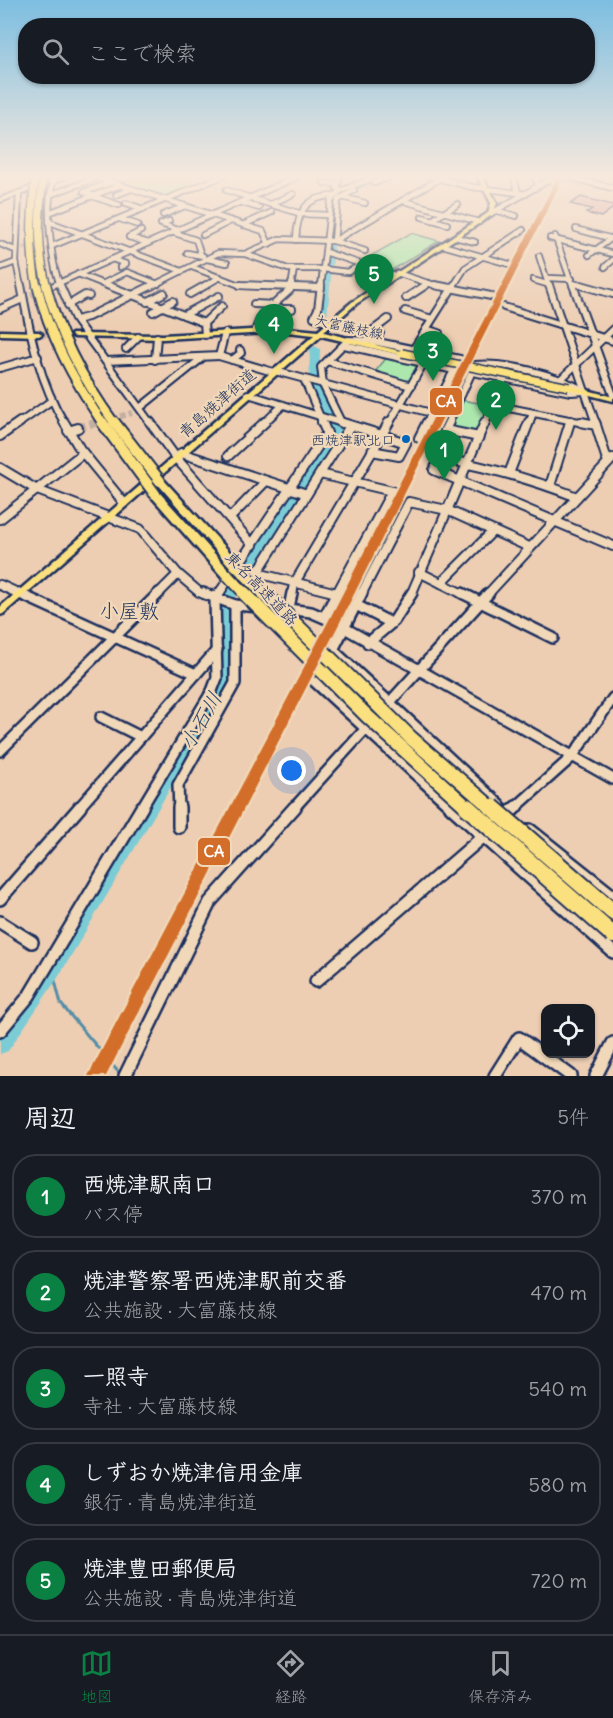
<!DOCTYPE html>
<html lang="ja">
<head>
<meta charset="utf-8">
<style>
	:root { --surface:#171b24; --page:#20242c; --text:#f1f3f6; --muted:#9ea1a6; --line:#363941; --accent:#0b8043 }
	body { margin:0; font-family:Delius,"Klee One",sans-serif; background:var(--page); color:var(--text) }
	.controls { position:absolute; right:18px; bottom:18px; display:grid; overflow:hidden; border-radius:12px; box-shadow:0 2px 4px #0004 }
	.controls button { width:54px; height:54px; display:grid; place-items:center; padding:0; border:0; border-bottom:2px solid var(--line); background:var(--surface); color:var(--text); font:30px sans-serif }
	.you { position:absolute; left:292px; top:771px; width:21px; height:21px; margin:-15px; border:4px solid #fff; border-radius:50%; background:#1a73e8; box-shadow:0 0 0 9px #1a73e833 }
	.badge { display:grid; place-items:center; width:39px; height:39px; border-radius:50%; background:var(--accent); color:#fff; font-size:20px; font-weight:700 }
	.pin { position:absolute; translate:-50% -50px; filter:drop-shadow(0 2px 3px #0008) }
	.pin::after { content:''; position:absolute; top:32px; width:21px; height:18px; background:inherit; clip-path:polygon(0 0,100% 0,50% 100%) }
	.list { margin:0; padding:0; list-style:none }
	h2 { display:flex; justify-content:space-between; align-items:center; height:78px; margin:0; padding:0 24px; font-size:26px }
	h2 small { font-size:20px; font-weight:400; color:var(--muted) }
	.list li { display:grid; grid-template-columns:39px 1fr auto; gap:18px; align-items:center; box-sizing:border-box; height:84px; margin:0 12px 12px; padding:0 12px; border:2px solid var(--line); border-radius:24px }
	.list b { display:block; font-size:22px; white-space:nowrap }
	.list p { margin:0; font-size:20px; white-space:nowrap; color:var(--muted) }
	.list em { font-size:20px; font-style:normal; color:var(--muted) }
	.icon { flex:none; width:33px; height:33px; fill:none; stroke:currentColor; stroke-width:2; stroke-linecap:round; stroke-linejoin:round }
	.map { position:relative; flex:none; width:613px; height:1076px; overflow:hidden }
	.search { position:absolute; background:var(--surface); box-shadow:0 2px 4px #0004; left:18px; right:18px; top:18px; height:66px; display:flex; align-items:center; gap:15px; box-sizing:border-box; padding:0 21px; border-radius:24px; color:var(--muted); font-size:22px }
	.sheet { height:558px; background:var(--surface) }
	nav { display:flex; justify-content:space-around; align-items:center; box-sizing:border-box; height:84px; border-top:2px solid var(--line); background:var(--surface); font-size:16px; color:var(--muted) }
	nav a { display:grid; justify-items:center; gap:3px }
	nav .on { color:var(--accent) }
	.map>svg:first-child { display:block }
	.green { fill:#ace7ad; stroke:#648b86; stroke-width:1.5 }
	.lines { fill:none; stroke-linecap:round; stroke-linejoin:round }
	.stream { stroke:#558da6; stroke-width:3 }
	.river { fill:#7cccd6; fill-rule:evenodd }
	.building { fill:#dfa4a1; stroke:#1b2f5e; stroke-width:1.5 }
	.minor-tunnel-far2 { stroke:#c3aea2; stroke-width:4.5; stroke-dasharray:4.5 2; stroke-linecap:butt }
	.minor-tunnel-far1 { stroke:#c3aea2; stroke-width:6; stroke-dasharray:6 3; stroke-linecap:butt }
	.minor-tunnel { stroke:#c3aea2; stroke-width:8; stroke-dasharray:8 4; stroke-linecap:butt }
	.major-tunnel { stroke:#c3aea2; stroke-width:7; stroke-dasharray:7 4; stroke-linecap:butt }
	.minor-far4-casing { stroke:#1b2f5e; stroke-width:8 }
	.minor-far3-casing { stroke:#1b2f5e; stroke-width:10 }
	.minor-far2-casing { stroke:#1b2f5e; stroke-width:12 }
	.minor-far1-casing { stroke:#1b2f5e; stroke-width:14 }
	.minor-casing { stroke:#1b2f5e; stroke-width:16 }
	.major-casing { stroke:#1b2f5e; stroke-width:5 }
	.highway-casing { stroke:#1b2f5e; stroke-width:5 }
	.minor-far4 { stroke:#f1d8b8; stroke-width:4.5 }
	.minor-far3 { stroke:#f1d8b8; stroke-width:6 }
	.minor-far2 { stroke:#f1d8b8; stroke-width:8 }
	.minor-far1 { stroke:#f1d8b8; stroke-width:9 }
	.minor { stroke:#f1d8b8; stroke-width:11 }
	.major { fill:#fbe080; fill-rule:evenodd }
	.highway { fill:#fbe080; fill-rule:evenodd }
	.major-bridge-casing { stroke:#1b2f5e; stroke-width:10; stroke-linecap:butt }
	.highway-bridge-far4-casing { stroke:#1b2f5e; stroke-width:10; stroke-linecap:butt }
	.highway-bridge-far3-casing { stroke:#1b2f5e; stroke-width:12; stroke-linecap:butt }
	.highway-bridge-far2-casing { stroke:#1b2f5e; stroke-width:14; stroke-linecap:butt }
	.highway-bridge-far1-casing { stroke:#1b2f5e; stroke-width:17; stroke-linecap:butt }
	.highway-bridge-casing { stroke:#1b2f5e; stroke-width:20; stroke-linecap:butt }
	.major-bridge { stroke:#fbe080; stroke-width:7 }
	.highway-bridge-far4 { stroke:#fbe080; stroke-width:7 }
	.highway-bridge-far3 { stroke:#fbe080; stroke-width:8 }
	.highway-bridge-far2 { stroke:#fbe080; stroke-width:10 }
	.highway-bridge-far1 { stroke:#fbe080; stroke-width:13 }
	.highway-bridge { stroke:#fbe080; stroke-width:16 }
	.rail-1-casing { stroke:#f1d8b8; stroke-width:5 }
	.rail-1 { fill:#d36e2a; fill-rule:evenodd }
	.bus-dot { fill:#0065bd; stroke:#f1d8b8; stroke-width:2 }
	.labels { text-anchor:middle; stroke-width:4.5; stroke-linejoin:round; paint-order:stroke }
	.far-street-label { font-size:14px; fill:#1b2f5e; stroke:#f1d8b8 }
	.bus-label { font-size:14px; fill:#1b2f5e; stroke:#f1d8b8; text-anchor:end }
	.street-label { font-size:16px; fill:#1b2f5e; stroke:#f1d8b8 }
	.quarter-label { font-size:20px; fill:#1b2f5e; stroke:#f1d8b8 }
	.near-water-label { font-size:21px; font-style:italic; fill:#2a4770; stroke:#f1d8b8 }
	.line-badge { stroke:#f1d8b8; stroke-width:2 }
	.badge-label { font-size:16px; text-anchor:middle; font-weight:bold; fill:#fff }
</style>
</head>
<body>
<div class="map">
<svg width="613" height="1076" viewBox="0 0 613 1076">
	<rect width="100%" height="100%" fill="#edceb3"/>
	<filter id="ink" filterUnits="userSpaceOnUse"><feTurbulence type="fractalNoise" baseFrequency=".0167" numOctaves="2"/><feDisplacementMap in="SourceGraphic" scale="12" xChannelSelector="R" yChannelSelector="G"/><feConvolveMatrix kernelMatrix="1 2 1 2 8 2 1 2 1" color-interpolation-filters="sRGB"/></filter>
	<g filter="url(#ink)">
		<g class="green">
			<polygon points="138,176 216,176 165,197 121,183"/>
			<polygon points="411,233 439,241 392,270 362,261"/>
			<polygon points="388,356 419,365 409,382 374,373"/>
			<polygon points="462,400 489,405 476,434 449,428"/>
		</g>
		<g class="lines">
			<polyline class="stream" points="52,969 61,1004 120,1074"/>
			<g class="river">
				<polygon points="379,176 390,176 347,195 339,202 327,316 319,318 331,201 341,191"/>
				<polygon points="315,346 320,349 319,386 341,431 230,605 232,676 229,689 59,976 8,1051 0,1054 0,1024 45,962 213,688 216,676 216,605 329,431 309,386 310,349"/>
			</g>
		</g>
		<polygon class="building" points="581,197 613,205 613,208 601,217 586,213 592,209 570,204"/>
		<g class="lines">
			<polyline class="minor-tunnel-far2" points="22,248 44,246"/>
			<g class="minor-tunnel-far1">
				<polyline points="23,299 43,289"/>
				<polyline points="94,424 132,413"/>
			</g>
			<polyline class="minor-tunnel" points="78,428 99,422"/>
			<polyline class="major-tunnel" points="39,334 74,335"/>
			<defs>
				<g id="minor-far4">
					<polyline points="92,176 263,231 269,244"/>
					<polyline points="340,176 337,188 342,190"/>
					<polyline points="429,176 472,187 526,194"/>
					<polyline points="513,176 518,192"/>
					<polyline points="534,176 539,186"/>
					<polyline points="323,177 340,178"/>
					<polyline points="568,177 613,188"/>
					<path d="M54,181C44,203 51,265 61,287"/>
					<polyline points="50,182 66,176"/>
					<polyline points="324,183 338,184"/>
					<polyline points="374,183 393,176"/>
					<polyline points="226,190 251,198"/>
					<polyline points="354,190 338,200 334,241 365,251"/>
					<polyline points="19,193 16,262 21,287"/>
					<polyline points="52,194 96,178"/>
					<polyline points="116,195 131,189"/>
					<polyline points="92,196 119,205"/>
					<polyline points="94,196 84,192 110,183"/>
					<polyline points="342,197 365,203"/>
					<polyline points="250,198 302,214 328,215"/>
					<polyline points="0,200 38,186"/>
					<polyline points="404,201 479,222"/>
					<polyline points="240,202 259,208"/>
					<polyline points="126,203 143,209"/>
					<polyline points="271,204 293,194"/>
					<polyline points="498,211 516,216"/>
					<polyline points="51,212 121,185"/>
					<polyline points="490,214 547,181 572,176"/>
					<polyline points="163,215 185,206"/>
					<polyline points="422,217 447,224"/>
					<polyline points="120,219 138,225"/>
					<polyline points="432,220 458,204"/>
					<polyline points="169,221 161,224 178,230"/>
					<polyline points="50,222 182,271"/>
					<polyline points="243,225 272,212"/>
					<polyline points="576,229 613,239"/>
					<polyline points="172,232 196,240 201,255"/>
					<polyline points="203,235 231,221"/>
					<polyline points="555,236 573,287"/>
					<polyline points="129,237 148,243"/>
					<polyline points="129,237 141,231"/>
					<polyline points="455,237 475,242"/>
					<polyline points="550,238 613,254"/>
					<path d="M296,240C297,215 303,197 333,196"/>
					<polyline points="0,244 15,250"/>
					<polyline points="442,245 509,264"/>
					<polyline points="52,246 223,176"/>
					<polyline points="325,252 394,275"/>
					<polyline points="187,253 203,256"/>
					<polyline points="245,254 288,269 323,269"/>
					<polyline points="589,255 613,237"/>
					<polyline points="539,256 549,287"/>
					<polyline points="112,259 126,264 120,267"/>
					<polyline points="207,259 227,263"/>
					<polyline points="192,267 242,286 269,287"/>
					<polyline points="605,267 613,260"/>
					<polyline points="0,268 16,262"/>
					<polyline points="323,269 348,272 357,267"/>
					<polyline points="397,273 440,287"/>
					<polyline points="78,274 111,287"/>
					<polyline points="548,278 572,279"/>
					<polyline points="533,280 550,285"/>
					<polyline points="573,283 586,287"/>
					<polyline points="102,284 127,272 158,284"/>
					<polyline points="52,286 299,176"/>
					<polyline points="150,287 218,253 245,254 279,239 334,241 444,176"/>
					<polyline points="203,287 220,277"/>
					<polyline points="291,287 294,269"/>
					<polyline points="321,287 331,201 340,191 378,176"/>
					<polyline points="423,287 429,283"/>
					<polyline points="453,287 465,268 523,230"/>
				</g>
				<g id="minor-far3">
					<path d="M21,285C30,333 39,382 65,424"/>
					<polyline points="60,285 76,321 151,424"/>
					<polyline points="107,285 204,323 205,335"/>
					<polyline points="240,285 321,288"/>
					<polyline points="321,285 318,309 314,317 330,323"/>
					<polyline points="435,285 491,296"/>
					<polyline points="549,285 596,424"/>
					<polyline points="573,285 613,395"/>
					<polyline points="581,285 613,294"/>
					<polyline points="190,294 206,285"/>
					<polyline points="406,298 426,285"/>
					<polyline points="147,302 164,293"/>
					<polyline points="254,304 275,305"/>
					<polyline points="68,305 85,295 89,296"/>
					<polyline points="504,307 613,341"/>
					<polyline points="0,309 23,299"/>
					<polyline points="271,309 292,309"/>
					<polyline points="405,311 432,319"/>
					<polyline points="153,312 173,301"/>
					<polyline points="184,315 219,296"/>
					<polyline points="76,320 88,317 153,285"/>
					<polyline points="204,323 222,306"/>
					<polyline points="426,329 439,333"/>
					<polyline points="255,331 262,315 290,290 291,285"/>
					<polyline points="374,342 380,333 372,331 388,319"/>
					<polyline points="344,345 454,370"/>
					<polyline points="126,349 138,337"/>
					<polyline points="413,350 454,285"/>
					<polyline points="219,356 273,372"/>
					<polyline points="155,360 157,337"/>
					<polyline points="232,360 241,353 240,350"/>
					<polyline points="106,361 219,356 225,333"/>
					<polyline points="327,361 411,386"/>
					<polyline points="0,368 38,357"/>
					<polyline points="275,371 431,413"/>
					<polyline points="304,379 323,424"/>
					<polyline points="560,380 613,329"/>
					<polyline points="323,384 321,367 348,340 373,341 460,359 426,424"/>
					<polyline points="323,385 342,424"/>
					<polyline points="248,394 345,424"/>
					<polyline points="494,405 589,424"/>
					<polyline points="141,407 202,358"/>
					<polyline points="18,424 51,401"/>
					<polyline points="263,424 283,405"/>
					<polyline points="389,424 423,364"/>
					<path d="M448,424L475,365C509,362 555,375 585,391L571,392L473,372"/>
					<polyline points="485,424 504,379"/>
					<polyline points="529,424 533,413"/>
					<polyline points="570,424 571,420"/>
				</g>
				<g id="minor-far2">
					<polyline points="64,422 80,449 124,503"/>
					<polyline points="150,422 176,458 253,545"/>
					<polyline points="449,422 445,430 479,437"/>
					<polyline points="581,422 596,425 608,463"/>
					<polyline points="595,422 596,425"/>
					<polyline points="68,431 78,428"/>
					<polyline points="0,436 20,422"/>
					<polyline points="419,438 427,422"/>
					<polyline points="372,451 399,456 406,443 382,435 389,422"/>
					<polyline points="181,453 307,494"/>
					<polyline points="228,456 265,422"/>
					<polyline points="0,468 37,490 140,529 178,574 199,592 207,595"/>
					<polyline points="510,471 529,422"/>
					<polyline points="320,474 392,491 336,595"/>
					<polyline points="550,486 570,422"/>
					<path d="M577,497C532,479 487,467 440,458L434,470L613,546"/>
					<polyline points="230,518 266,481"/>
					<polyline points="0,519 83,453"/>
					<polyline points="419,572 465,595"/>
					<polyline points="441,583 493,531"/>
					<polyline points="0,585 22,595"/>
					<polyline points="337,593 257,573 350,426"/>
					<polyline points="157,595 178,574"/>
					<polyline points="218,595 327,433 322,422"/>
					<polyline points="292,595 294,584 382,435 340,422"/>
					<polyline points="361,595 409,502 447,510 529,547"/>
					<polyline points="411,595 485,422"/>
					<polyline points="487,595 613,458"/>
				</g>
				<g id="minor-far1">
					<polyline points="18,593 196,674"/>
					<polyline points="203,593 235,605 259,607"/>
					<polyline points="362,593 333,650 500,805"/>
					<polyline points="462,593 553,638"/>
					<polyline points="356,605 391,623"/>
					<polyline points="280,608 311,612 334,622 613,779"/>
					<polyline points="289,608 292,593"/>
					<polyline points="324,617 337,593"/>
					<polyline points="368,643 394,621 412,593"/>
					<polyline points="315,682 453,809"/>
					<polyline points="101,717 141,737"/>
					<polyline points="0,751 159,593"/>
					<polyline points="78,809 217,650"/>
					<polyline points="141,809 212,691 217,678 215,600 219,593"/>
					<polyline points="179,809 178,785 235,683 235,605"/>
					<polyline points="293,809 489,593"/>
					<polyline points="514,809 572,757 613,698"/>
				</g>
				<g id="minor">
					<polyline points="179,807 179,827"/>
					<polyline points="451,807 613,952"/>
					<polyline points="503,819 516,807"/>
					<polyline points="530,830 613,896"/>
					<polyline points="0,899 80,807"/>
					<polyline points="0,922 32,942"/>
					<polyline points="316,981 492,829"/>
					<polyline points="0,1031 29,996 142,807"/>
					<polyline points="125,1076 210,902 295,807"/>
					<polyline points="495,1076 519,1038 571,1076"/>
					<polyline points="596,1076 613,1043"/>
				</g>
				<g id="major">
					<polygon points="477,176 482,176 497,203 492,215 356,304 324,332 404,352 404,354 402,355 321,336 3,614 0,615 0,607 314,335 287,332 163,339 74,337 71,335 72,334 163,335 287,328 318,331 352,302 488,213 491,203"/>
					<polygon points="0,331 39,332 42,334 39,336 0,335"/>
					<polygon points="566,385 569,385 613,397 613,401 566,389"/>
				</g>
				<g id="highway">
					<polygon points="160,478 163,479 239,562 240,565 239,568 231,568 157,483 155,481 157,479"/>
					<polygon points="155,491 159,492 232,573 233,576 232,579 224,579 151,496 150,494"/>
				</g>
			</defs>
			<use href="#minor-far4" class="minor-far4-casing"/>
			<use href="#minor-far3" class="minor-far3-casing"/>
			<use href="#minor-far2" class="minor-far2-casing"/>
			<use href="#minor-far1" class="minor-far1-casing"/>
			<use href="#minor" class="minor-casing"/>
			<use href="#major" class="major-casing"/>
			<use href="#highway" class="highway-casing"/>
			<use href="#minor-far4" class="minor-far4"/>
			<use href="#minor-far3" class="minor-far3"/>
			<use href="#minor-far2" class="minor-far2"/>
			<use href="#minor-far1" class="minor-far1"/>
			<use href="#minor" class="minor"/>
			<use href="#major" class="major"/>
			<use href="#highway" class="highway"/>
			<defs>
				<polyline id="major-bridge" points="402,353 569,387"/>
				<g id="highway-bridge-far4">
					<path d="M35,180C31,217 29,251 37,287"/>
					<path d="M43,180C38,217 37,250 47,287"/>
				</g>
				<g id="highway-bridge-far3">
					<path d="M37,285C49,336 74,380 103,424"/>
					<path d="M46,285C59,335 85,383 115,424"/>
				</g>
				<g id="highway-bridge-far2">
					<polyline points="102,422 155,494"/>
					<polyline points="114,422 160,481"/>
					<polyline points="235,565 265,595"/>
					<polyline points="228,576 246,595"/>
				</g>
				<g id="highway-bridge-far1">
					<polyline points="244,593 367,716 469,809"/>
					<polyline points="264,593 411,738 493,809"/>
				</g>
				<g id="highway-bridge">
					<polyline points="467,807 613,935"/>
					<polyline points="492,807 613,912"/>
				</g>
			</defs>
			<use href="#major-bridge" class="major-bridge-casing"/>
			<use href="#highway-bridge-far4" class="highway-bridge-far4-casing"/>
			<use href="#highway-bridge-far3" class="highway-bridge-far3-casing"/>
			<use href="#highway-bridge-far2" class="highway-bridge-far2-casing"/>
			<use href="#highway-bridge-far1" class="highway-bridge-far1-casing"/>
			<use href="#highway-bridge" class="highway-bridge-casing"/>
			<use href="#major-bridge" class="major-bridge"/>
			<use href="#highway-bridge-far4" class="highway-bridge-far4"/>
			<use href="#highway-bridge-far3" class="highway-bridge-far3"/>
			<use href="#highway-bridge-far2" class="highway-bridge-far2"/>
			<use href="#highway-bridge-far1" class="highway-bridge-far1"/>
			<use href="#highway-bridge" class="highway-bridge"/>
			<defs>
				<polygon id="rail-1" points="558,176 564,176 340,622 106,1076 88,1076 328,622"/>
			</defs>
			<use href="#rail-1" class="rail-1-casing"/>
			<use href="#rail-1" class="rail-1"/>
		</g>
	</g>
	<linearGradient id="sky" x2="0" y2="1"><stop stop-color="#7dbee1"/><stop offset="0.54" stop-color="#f7e9dd"/><stop offset="1" stop-color="#f7e9dd" stop-opacity="0"/></linearGradient>
	<rect width="613" height="327" fill="url(#sky)"/>
	<circle class="bus-dot" cx="406" cy="439" r="5"/>
	<g class="labels">
		<g class="far-street-label">
			<text transform="translate(349 327) rotate(12)" y="5">大富藤枝線</text>
		</g>
		<g class="bus-label">
			<text x="395" y="445">西焼津駅北口</text>
		</g>
		<g class="street-label">
			<text transform="translate(217 403) rotate(-41)" y="6">青島焼津街道</text>
			<text transform="translate(262 588) rotate(46)" y="6">東名高速道路</text>
		</g>
		<g class="quarter-label">
			<text x="129" y="618">小屋敷</text>
		</g>
		<g class="near-water-label">
			<text transform="translate(201 721) rotate(-60)" y="7">小石川</text>
		</g>
	</g>
	<g class="line-badge">
		<rect x="429" y="387" width="34" height="29" rx="6" fill="#d36e2a"/>
		<rect x="197" y="837" width="34" height="29" rx="6" fill="#d36e2a"/>
	</g>
	<g class="badge-label">
		<text x="446" y="407">CA</text>
		<text x="214" y="857">CA</text>
	</g>
</svg>
<div class="controls">
<button><svg class="icon" aria-label="locate" viewBox="0 0 24 24"><circle cx="12" cy="12" r="6"/><path d="M12 2v4M12 18v4M2 12h4M18 12h4"/></svg></button>
</div>
<div class="you"></div>
<div class="pin badge" style="left:444px;top:480px">1</div>
<div class="pin badge" style="left:496px;top:430px">2</div>
<div class="pin badge" style="left:433px;top:381px">3</div>
<div class="pin badge" style="left:274px;top:354px">4</div>
<div class="pin badge" style="left:374px;top:304px">5</div>
<div class="search"><svg class="icon" aria-label="search" viewBox="0 0 24 24"><circle cx="10" cy="10" r="6"/><path d="M15 15l6 6"/></svg>ここで検索</div>
</div>
<section class="sheet">
<h2>周辺<small>5件</small></h2>
<ul class="list">
<li><span class="badge">1</span><div><b>西焼津駅南口</b><p>バス停</p></div><em>370 m</em></li>
<li><span class="badge">2</span><div><b>焼津警察署西焼津駅前交番</b><p>公共施設 · 大富藤枝線</p></div><em>470 m</em></li>
<li><span class="badge">3</span><div><b>一照寺</b><p>寺社 · 大富藤枝線</p></div><em>540 m</em></li>
<li><span class="badge">4</span><div><b>しずおか焼津信用金庫</b><p>銀行 · 青島焼津街道</p></div><em>580 m</em></li>
<li><span class="badge">5</span><div><b>焼津豊田郵便局</b><p>公共施設 · 青島焼津街道</p></div><em>720 m</em></li>
</ul>
</section>
<nav>
<a class="on"><svg class="icon" aria-label="map" viewBox="0 0 24 24"><path d="M3 6l6-2 6 2 6-2v14l-6 2-6-2-6 2zM9 4v14M15 6v14"/></svg>地図</a>
<a><svg class="icon" aria-label="directions" viewBox="0 0 24 24"><path d="M12 3l9 9-9 9-9-9zM9 14v-3h6M13 9l2 2-2 2"/></svg>経路</a>
<a><svg class="icon" aria-label="saved" viewBox="0 0 24 24"><path d="M7 4h10v16l-5-4-5 4z"/></svg>保存済み</a>
</nav>
</body>
</html>
